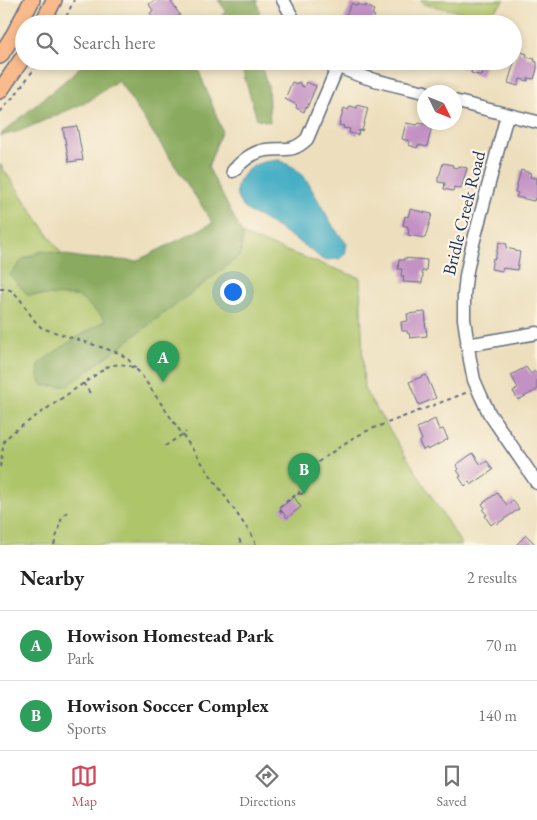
<!DOCTYPE html>
<html lang="en">
<head>
<meta charset="utf-8">
<style>
	:root { --surface:#fff; --page:#f2f2f2; --text:#222; --muted:#767676; --line:#e0e0e0; --accent:#d1495b }
	body { margin:0; font-family:"EB Garamond",serif; background:var(--page); color:var(--text) }
	.compass { position:absolute; left:417px; top:85px; width:45px; height:45px; border-radius:50%; background:var(--surface); box-shadow:0 2px 8px #0003; rotate:133deg }
	.you { position:absolute; left:232px; top:291px; width:18px; height:18px; margin:-12px; border:4px solid #fff; border-radius:50%; background:#1a73e8; box-shadow:0 0 0 8px #1a73e833 }
	.badge { display:grid; place-items:center; width:32px; height:32px; border-radius:50%; background:var(--accent); color:#fff; font-size:16px; font-weight:700 }
	.pin { position:absolute; translate:-50% -41px; filter:drop-shadow(0 1px 2px #0008) }
	.pin::after { content:''; position:absolute; top:26px; width:18px; height:15px; background:inherit; clip-path:polygon(0 0,100% 0,50% 100%) }
	.list { margin:0; padding:0; list-style:none }
	h2 { display:flex; justify-content:space-between; align-items:center; height:65px; margin:0; padding:0 20px; font-size:21px }
	h2 small { font-size:16px; font-weight:400; color:var(--muted) }
	.list li { display:grid; grid-template-columns:32px 1fr auto; gap:15px; align-items:center; box-sizing:border-box; height:70px; padding:0 20px; border-top:1px solid var(--line) }
	.list b { display:block; font-size:19px; white-space:nowrap }
	.list p { margin:0; font-size:16px; white-space:nowrap; color:var(--muted) }
	.list em { font-size:16px; font-style:normal; color:var(--muted) }
	.icon { flex:none; width:28px; height:28px; fill:none; stroke:currentColor; stroke-width:2; stroke-linecap:round; stroke-linejoin:round }
	.map { position:relative; flex:none; width:537px; height:545px; overflow:hidden }
	.search { position:absolute; background:var(--surface); box-shadow:0 2px 8px #0003; left:15px; right:15px; top:15px; height:55px; display:flex; align-items:center; gap:12px; box-sizing:border-box; padding:0 18px; border-radius:28px; color:var(--muted); font-size:19px }
	.sheet { height:205px; background:var(--surface) }
	nav { display:flex; justify-content:space-around; align-items:center; box-sizing:border-box; height:70px; border-top:1px solid var(--line); background:var(--surface); font-size:14px; color:var(--muted) }
	nav a { display:grid; justify-items:center; gap:2px }
	nav .on { color:var(--accent) }
	.map>svg:first-child { display:block }
	.green { fill:#aec56a; stroke:#647a64 }
	.forest { fill:#8aaa5e; stroke:#526c5e }
	.water { fill:#46afc5; stroke:#306f92 }
	.building { fill:#c391c5 }
	.lines { fill:none; stroke-linecap:round; stroke-linejoin:round }
	.minor-casing { stroke:#646d7f; stroke-width:15 }
	.major-casing { stroke:#646d7f; stroke-width:18 }
	.path { stroke:#646d7f; stroke-width:2; stroke-dasharray:4 4; stroke-linecap:butt }
	.minor { stroke:#fff; stroke-width:12 }
	.major { stroke:#fabb8c; stroke-width:15 }
	.labels { text-anchor:middle; stroke-width:4.5; stroke-linejoin:round; paint-order:stroke }
	.street-label { font-size:18px; fill:#1b2f5e; stroke:#fcf5e5 }
</style>
</head>
<body>
<div class="map">
<svg width="537" height="545" viewBox="0 0 537 545">
	<rect width="100%" height="100%" fill="#fcf5e5"/>
	<filter id="ink" filterUnits="userSpaceOnUse"><feTurbulence type="fractalNoise" baseFrequency=".02" numOctaves="2"/><feDisplacementMap in="SourceGraphic" scale="10" xChannelSelector="R" yChannelSelector="G"/><feConvolveMatrix kernelMatrix="1 2 1 2 8 2 1 2 1" color-interpolation-filters="sRGB"/></filter>
	<filter id="wash" filterUnits="userSpaceOnUse"><feTurbulence type="fractalNoise" baseFrequency=".0096" numOctaves="4" result="noise"/><feDisplacementMap in="SourceGraphic" scale="20" xChannelSelector="R" yChannelSelector="G"/><feGaussianBlur stdDeviation="1.12" result="paint"/><feColorMatrix in="noise" values="0 0 0 0 0 0 0 0 0 0 0 0 0 0 0 0 0 1.4 0 .05"/><feComposite in="paint" operator="in"/></filter>
	<g filter="url(#wash)">
		<rect width="100%" height="100%" fill="#eddfbd"/>
		<g class="green">
			<polygon points="421,0 505,0 491,14 462,12 423,4"/>
			<polygon points="0,164 123,344 240,256 243,235 360,278 364,389 462,545 0,545"/>
		</g>
		<g class="forest">
			<polygon points="218,0 257,0 262,24 218,24 217,20 226,11"/>
			<polygon points="86,61 195,61 222,130 208,167 243,235 240,256 68,386 43,386 38,376 39,363 68,343 106,320 78,296 28,295 10,275 23,259 42,251 85,258 136,261 213,223 118,80 89,101 20,131 0,136 0,135 68,78"/>
			<polygon points="250,61 259,61 268,86 270,122 257,119 243,72 251,64"/>
		</g>
		<path class="water" d="M279,160L295,168L307,181L334,228L347,244L345,254L339,259L323,260C305,244 284,232 263,219C256,215 245,211 241,204C235,196 235,187 240,179C251,163 261,162 279,160Z"/>
		<g id="blocks">
			<g class="building">
				<polygon points="155,0 173,0 171,2 180,15 165,24 159,18 155,21 150,13 153,11 149,4"/>
				<polygon points="352,3 357,6 358,4 365,7 366,5 374,10 372,14 375,16 370,24 352,24 344,19"/>
				<polygon points="518,51 527,54 526,57 535,59 534,61 537,62 537,69 534,79 528,78 528,81 520,79 518,86 508,83 516,56 517,56"/>
				<polygon points="461,61 486,61 482,76 471,73 472,68 469,67 468,69 459,67"/>
				<polygon points="292,82 297,84 298,82 300,83 300,85 304,87 306,82 316,86 307,108 306,107 304,112 296,108 297,105 285,99"/>
				<polygon points="357,105 368,108 362,131 359,130 358,135 349,133 350,129 343,128 344,126 339,125 344,108 348,110 350,106 357,108"/>
				<polygon points="406,123 417,125 419,123 432,126 427,147 418,145 417,148 409,145 410,141 402,139"/>
				<polygon points="77,126 83,160 69,162 63,128"/>
				<polygon points="443,163 453,165 452,167 458,168 458,166 467,168 461,189 454,187 453,191 444,189 445,183 438,182 438,177 440,174"/>
				<polygon points="521,170 531,173 530,177 537,178 537,198 535,198 534,201 516,197 518,193 515,192"/>
				<polygon points="410,209 432,214 425,238 408,235 409,229 408,229 408,227 403,225 405,216 408,217"/>
				<polygon points="499,242 507,244 506,248 515,250 515,251 520,252 517,270 503,268 502,271 491,269 493,258 495,259"/>
				<polygon points="404,258 427,260 426,271 422,271 422,274 423,274 422,283 403,282 404,276 401,276 402,269 398,269 399,260 404,260"/>
				<polygon points="425,312 426,321 425,321 427,336 410,338 409,333 408,334 407,331 402,331 401,322 408,321 407,314"/>
				<polygon points="526,367 531,374 535,371 537,375 537,390 518,400 513,391 518,388 511,375"/>
				<polygon points="426,375 436,398 419,405 409,382"/>
				<polygon points="435,419 439,430 443,429 448,439 428,450 427,448 423,450 419,442 422,440 417,428"/>
				<polygon points="473,453 481,465 487,461 493,470 471,485 469,482 465,486 459,477 461,476 457,470 459,469 456,465"/>
				<polygon points="497,493 507,505 513,500 519,509 497,524 496,521 491,525 485,516 487,515 483,510 485,508 482,504"/>
				<polygon points="294,497 301,507 287,518 280,508"/>
				<polygon points="526,535 536,545 516,545"/>
			</g>
		</g>
	</g>
	<g filter="url(#ink)">
		<use href="#blocks" fill-opacity="0" stroke="#646d7f" stroke-width="1"/>
		<g class="lines">
			<defs>
				<g id="minor">
					<polyline points="283,0 296,24"/>
					<path d="M330,61C354,78 396,85 425,92"/>
					<polyline points="454,101 537,122"/>
					<polyline points="507,115 471,251 466,276 464,295 464,319 470,360 474,380 481,396 489,413 537,483"/>
					<path d="M233,171C242,161 252,152 266,150C285,147 291,154 307,139L338,66"/>
					<polyline points="467,345 537,333"/>
				</g>
				<g id="major">
					<polyline points="42,24 54,0"/>
					<polyline points="0,56 14,34 32,0"/>
					<polyline points="0,91 24,56"/>
				</g>
			</defs>
			<use href="#minor" class="minor-casing"/>
			<use href="#major" class="major-casing"/>
			<g class="path">
				<polyline points="63,24 74,0"/>
				<polyline points="0,112 16,94 40,61"/>
				<path d="M0,289C4,289 9,289 12,291C23,299 30,319 42,328L119,353L128,359L136,369"/>
				<polyline points="83,383 90,393"/>
				<polyline points="165,446 186,432"/>
				<path d="M0,467L4,441L13,432L107,367C118,362 132,364 140,373L253,537L256,545"/>
				<polyline points="298,495 304,476 311,467 351,439 369,430 468,392"/>
				<polyline points="282,513 278,508 294,496 307,492"/>
				<polyline points="239,539 242,545"/>
				<polyline points="54,545 62,517 69,510"/>
			</g>
			<use href="#minor" class="minor"/>
			<use href="#major" class="major"/>
		</g>
	</g>
	<g class="labels">
		<g class="street-label">
			<text transform="translate(464 213) rotate(-76)" y="6">Bridle Creek Road</text>
		</g>
	</g>
</svg>
<svg class="compass" viewBox="-18 -18 36 36"><path d="M0-13l5 13h-10z" fill="#e53935"/><path d="M0 13l5-13h-10z" fill="#767676"/></svg>
<div class="you"></div>
<div class="pin badge" style="left:163px;top:382px;background:#2e9e5b">A</div>
<div class="pin badge" style="left:304px;top:494px;background:#2e9e5b">B</div>
<div class="search"><svg class="icon" aria-label="search" viewBox="0 0 24 24"><circle cx="10" cy="10" r="6"/><path d="M15 15l6 6"/></svg>Search here</div>
</div>
<section class="sheet">
<h2>Nearby<small>2 results</small></h2>
<ul class="list">
<li><span class="badge" style="background:#2e9e5b">A</span><div><b>Howison Homestead Park</b><p>Park</p></div><em>70 m</em></li>
<li><span class="badge" style="background:#2e9e5b">B</span><div><b>Howison Soccer Complex</b><p>Sports</p></div><em>140 m</em></li>
</ul>
</section>
<nav>
<a class="on"><svg class="icon" aria-label="map" viewBox="0 0 24 24"><path d="M3 6l6-2 6 2 6-2v14l-6 2-6-2-6 2zM9 4v14M15 6v14"/></svg>Map</a>
<a><svg class="icon" aria-label="directions" viewBox="0 0 24 24"><path d="M12 3l9 9-9 9-9-9zM9 14v-3h6M13 9l2 2-2 2"/></svg>Directions</a>
<a><svg class="icon" aria-label="saved" viewBox="0 0 24 24"><path d="M7 4h10v16l-5-4-5 4z"/></svg>Saved</a>
</nav>
</body>
</html>
